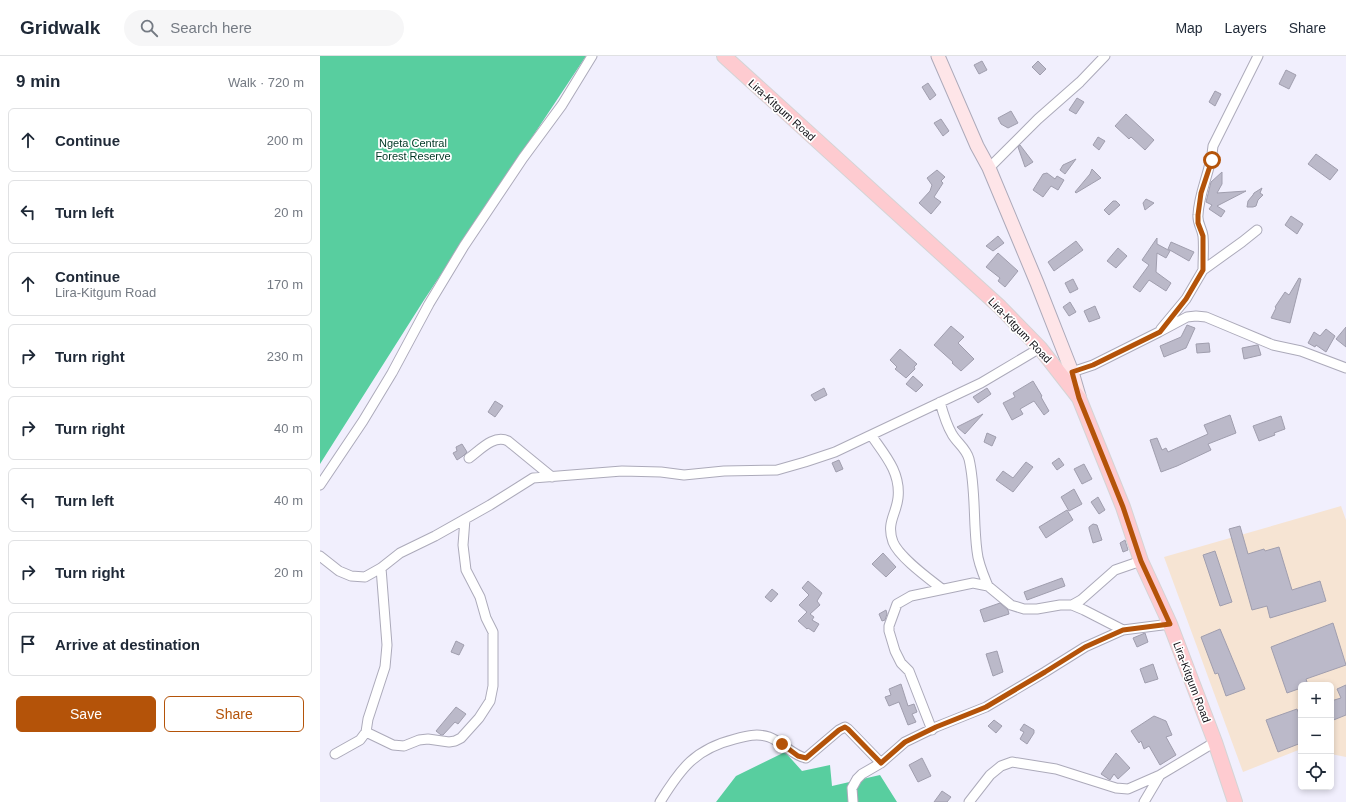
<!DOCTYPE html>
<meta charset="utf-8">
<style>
:root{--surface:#fff;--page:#f6f6f7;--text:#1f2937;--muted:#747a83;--line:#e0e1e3;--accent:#b45309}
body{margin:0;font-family:Arial,sans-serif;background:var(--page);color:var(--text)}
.controls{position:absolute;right:12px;bottom:12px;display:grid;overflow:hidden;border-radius:6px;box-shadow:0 2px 6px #0003}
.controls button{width:36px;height:36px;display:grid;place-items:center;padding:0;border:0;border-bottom:1px solid var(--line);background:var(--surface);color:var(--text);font:20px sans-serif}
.stop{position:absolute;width:12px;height:12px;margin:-9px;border:3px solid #b45309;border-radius:50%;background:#fff}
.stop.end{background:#b45309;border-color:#fff;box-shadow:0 1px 4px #0008}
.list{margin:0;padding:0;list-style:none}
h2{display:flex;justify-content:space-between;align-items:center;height:52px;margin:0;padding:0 16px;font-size:17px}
h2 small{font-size:13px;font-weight:400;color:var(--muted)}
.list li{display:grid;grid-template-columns:26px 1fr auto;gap:12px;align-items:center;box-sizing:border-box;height:64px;margin:0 8px 8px;padding:0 8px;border:1px solid var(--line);border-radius:6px}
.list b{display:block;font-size:15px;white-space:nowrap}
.list p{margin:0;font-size:13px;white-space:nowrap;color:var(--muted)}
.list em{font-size:13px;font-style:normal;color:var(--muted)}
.actions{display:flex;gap:8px;padding:12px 16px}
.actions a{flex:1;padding:9px 0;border:1px solid var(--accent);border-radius:6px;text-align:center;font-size:14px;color:var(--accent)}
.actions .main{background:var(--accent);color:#fff}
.icon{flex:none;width:22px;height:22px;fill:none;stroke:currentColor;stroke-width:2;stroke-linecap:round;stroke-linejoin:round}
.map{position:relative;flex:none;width:1026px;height:746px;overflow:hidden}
header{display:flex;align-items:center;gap:24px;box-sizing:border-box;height:56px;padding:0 20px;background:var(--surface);border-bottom:1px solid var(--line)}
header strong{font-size:19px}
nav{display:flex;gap:22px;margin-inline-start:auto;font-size:14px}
.search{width:280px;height:36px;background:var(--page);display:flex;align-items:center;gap:10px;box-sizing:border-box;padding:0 14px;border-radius:22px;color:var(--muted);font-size:15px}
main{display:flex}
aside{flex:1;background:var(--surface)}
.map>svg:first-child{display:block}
.commercial{fill:#f6e4d3}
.forest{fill:#58ce9f}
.building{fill:#bbb9c9;stroke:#a09eae}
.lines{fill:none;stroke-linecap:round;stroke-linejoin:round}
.street-casing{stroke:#acaaba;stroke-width:11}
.secondary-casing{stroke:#acaaba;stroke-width:15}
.primary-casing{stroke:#d4d4d5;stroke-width:16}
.street{stroke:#fff;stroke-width:9}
.secondary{stroke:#fee5e8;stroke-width:13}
.primary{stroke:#fecbd0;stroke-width:14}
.route{stroke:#b45309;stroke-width:5}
.labels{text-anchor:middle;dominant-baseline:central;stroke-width:3.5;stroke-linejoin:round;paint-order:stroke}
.street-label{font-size:11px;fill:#121117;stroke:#fff}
.park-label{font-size:11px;fill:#003624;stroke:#fff}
</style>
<header>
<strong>Gridwalk</strong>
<div class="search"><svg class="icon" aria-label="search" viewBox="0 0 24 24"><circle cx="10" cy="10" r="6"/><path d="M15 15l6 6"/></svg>Search here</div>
<nav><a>Map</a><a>Layers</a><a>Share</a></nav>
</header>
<main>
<aside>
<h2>9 min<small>Walk · 720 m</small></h2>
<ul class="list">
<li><svg class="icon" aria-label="ahead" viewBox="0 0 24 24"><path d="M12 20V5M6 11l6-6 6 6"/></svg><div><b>Continue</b></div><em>200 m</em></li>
<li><svg class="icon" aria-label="left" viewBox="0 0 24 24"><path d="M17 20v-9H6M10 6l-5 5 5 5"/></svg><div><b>Turn left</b></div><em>20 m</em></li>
<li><svg class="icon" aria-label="ahead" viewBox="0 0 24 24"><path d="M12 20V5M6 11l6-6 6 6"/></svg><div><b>Continue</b><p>Lira-Kitgum Road</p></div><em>170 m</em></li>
<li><svg class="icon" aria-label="right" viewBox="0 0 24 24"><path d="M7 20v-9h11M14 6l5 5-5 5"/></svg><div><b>Turn right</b></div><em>230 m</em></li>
<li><svg class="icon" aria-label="right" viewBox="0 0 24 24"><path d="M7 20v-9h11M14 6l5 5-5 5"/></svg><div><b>Turn right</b></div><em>40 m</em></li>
<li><svg class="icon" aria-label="left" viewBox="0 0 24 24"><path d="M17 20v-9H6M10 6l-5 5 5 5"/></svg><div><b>Turn left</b></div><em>40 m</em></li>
<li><svg class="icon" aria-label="right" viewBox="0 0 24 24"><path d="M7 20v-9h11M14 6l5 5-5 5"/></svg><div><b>Turn right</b></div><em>20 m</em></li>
<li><svg class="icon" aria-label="arrive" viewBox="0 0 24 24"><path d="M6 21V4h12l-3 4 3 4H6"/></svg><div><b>Arrive at destination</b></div></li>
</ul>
<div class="actions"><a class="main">Save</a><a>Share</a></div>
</aside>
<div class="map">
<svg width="1026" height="746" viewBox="0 0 1026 746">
<rect width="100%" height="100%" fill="#f1effd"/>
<path class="commercial" d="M1021,450L1026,464V701L1011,698V629H981V693L923,716L844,501Z"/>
<path class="forest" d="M0,0H266L104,244L0,408Z
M465,696L482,715L510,709L512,730L560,719L577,746H396L416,720Z"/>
<path class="building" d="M662,5L667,14L659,18L654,9Z
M718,5L726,13L720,19L712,11Z
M966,14L976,19L969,33L959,28Z
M608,27L616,39L610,44L602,31Z
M895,35L901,38L895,50L889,46Z
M757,42L764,46L756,58L749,54Z
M691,55L698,67L688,72L681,68L678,62Z
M806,58L834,84L825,94L811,81L809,83L795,70Z
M621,63L629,75L623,80L614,67Z
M778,81L785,85L779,94L773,89Z
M700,89L713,106L705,111L698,91Z
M996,98L1018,114L1010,124L988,108Z
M756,103L745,118L740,114L743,109Z
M772,113L781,122L756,137L755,136L770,118Z
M617,114L625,121L621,125L623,127L614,141L621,146L611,158L599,147L610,135L612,129L607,122Z
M902,116V128L897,137L926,135L897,150L905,155L901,161L889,153L892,149L886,146L891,126Z
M727,117L735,123L737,120L744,124L738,134L731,130L723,141L713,134L723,118Z
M942,132L940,137L943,139L938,144L936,150L933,151H927L928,145L933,139L934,137Z
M826,143L834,147L825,154L823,147Z
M793,145H796L800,149L789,159L784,154Z
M971,160L983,168L977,178L965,169Z
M678,180L684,187L673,195L666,190Z
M837,182V188L850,195L846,202L837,197L836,216L851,227L846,235L829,224L820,236L813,231L829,209L822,204Z
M756,185L763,194L734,215L728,206Z
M851,186L874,196L869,205L848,193Z
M798,192L807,200L796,212L787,205Z
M678,197L698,215L685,231L678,225L680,222L666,211Z
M979,222L981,223L970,267L951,262L956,252L955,251L965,236L969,239Z
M753,223L758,233L750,237L745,227Z
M750,246L756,256L749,260L743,251Z
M775,250L780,262L769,266L764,255Z
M867,269L875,272L866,292L844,301L840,290L861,281Z
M631,270L644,281L638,287L654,303L641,315L632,307L633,306L614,289Z
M1026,271V291L1016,283Z
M1006,273L1015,280L1006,296L996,289L995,291L988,287L994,276L1000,280Z
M889,287L890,296L877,297L876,288Z
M937,289H938L941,299L924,303L922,292Z
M580,293L597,308L594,311L595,313L586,322L575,313L577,311L570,304Z
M593,320L603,329L596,336L586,328Z
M713,325L722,340L721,341L729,355L724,359L714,345L700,353L703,358L692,364L683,347L695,341L693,337Z
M504,332L507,339L495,345L491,339Z
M667,332L671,338L658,347L653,341Z
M175,345L183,350L175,361L168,356Z
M663,358L645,378L637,371Z
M910,359L916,377L888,388L891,394L857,410L841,416L830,384L837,382L842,394L846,392L848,396L888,378L884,369Z
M961,360L965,373L954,377L955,379L939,385L933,370Z
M667,377L676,381L672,390L664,386Z
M142,388L147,396L143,400L137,404L133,397L137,395L136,391Z
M739,402L744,409L737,414L732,407Z
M519,404L523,413L516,416L512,407Z
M706,406L713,411L693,436L676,424L683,415L693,422Z
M764,408L772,423L762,428L754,413Z
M754,433L762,448L749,455L741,441Z
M778,441L785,454L779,458L771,446Z
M747,454L753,464L726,482L719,471Z
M773,468L777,469L782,484L773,487L769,473V471Z
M920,470L928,498L944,493L945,495L959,491L972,534L1000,525L1006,545L950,562L947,550L932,554L909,473Z
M805,484L808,494L803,496L800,487Z
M895,495L912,546L900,550L883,499Z
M563,497L576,511L566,521L552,508Z
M742,522L745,530L707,544L704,536Z
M488,525L502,537L497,545L500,549L490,558L494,561L492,564L499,568L494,576L488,572L487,573L478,565L487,556L479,549L489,539L482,532Z
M452,533L458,538L451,546L445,541Z
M680,547L688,554L689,558L664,566L660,554Z
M566,554L567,558L565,564L562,565L559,558Z
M1013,567L1026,609L986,623L988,629H981V632L967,637L951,591Z
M900,573L925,633L906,640L898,617L895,618L881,581Z
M825,577L828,586L817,591L813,582Z
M136,585L144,589L139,599L131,596Z
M677,595L683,616L673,620L666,598Z
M833,608L838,623L825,627L820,613Z
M581,628L588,650L594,648L597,656L592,658L596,666L588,669L579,646L569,650L565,641L571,639L569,633Z
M1026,629V659L1011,665V645L1021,642L1017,633Z
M136,651L146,658L138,668L135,666L123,679H121L116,675Z
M977,653L979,658L981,657V687L958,696L946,664Z
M834,660L846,665L852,679L846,681L856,699L840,709L829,690L824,693L821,685L819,687L811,675Z
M674,664L682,670L676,677L668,670Z
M704,668L714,674V677L707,688L700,683L704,676L700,674Z
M796,697L810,712L798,723L794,718L790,724L781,718Z
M602,702L611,720L598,726L589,709Z
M622,735L631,741L627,746H614Z"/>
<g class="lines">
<g class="street-casing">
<path id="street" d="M669,112L718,63L760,26L785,0
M883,214C883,203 884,190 883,180C882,172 877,167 878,159C879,135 891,115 893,90L938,0
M841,273L866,243L883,214L922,186L937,174
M752,316L773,309L839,276L867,261L876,260L886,261L953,289L981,295L1026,312
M620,346C623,357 626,368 632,378C637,387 646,392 649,403C656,433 653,465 657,495C658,507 663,518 668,530
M551,379C564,398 581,416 578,442C576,459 566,467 573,486C579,501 608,522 622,533
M149,402C160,394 174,378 188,385L232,421
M0,429L43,365L72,317L109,248L144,190L203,102L242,49L272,0
M0,500L19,515L31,520L45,521L61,512L80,497L115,480L170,449L213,422L302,415L341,416L364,419L404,415L457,414L485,406L515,396L661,327L720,292
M752,549L761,544L795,514L821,505
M612,674L589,615L581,607L575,595L569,575V570L577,548L591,540L653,527L668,530L691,549L704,553H717L740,549H752L764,554L803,574
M46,676L73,689L84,690L99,684L108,683L129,686L135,685L141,682L159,662L170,645L173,630V576L166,562L160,541L146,514L143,489L145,463
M15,698L40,684L46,676L48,663L65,611L67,589L61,512
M340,746C361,712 375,693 415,683C426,680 437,677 449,681C461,685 473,700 486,702L519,674L525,671L528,673L561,707
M533,746L532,732L537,723L542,718L561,707L585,686L616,671L666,651L725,616L765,591L803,574L850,568
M649,746L670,719L681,710L692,706L736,713L796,732L808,733L840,719L895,686
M824,746L840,719"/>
</g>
<g class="secondary-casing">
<path id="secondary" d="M618,0L657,90L669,112L717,227L752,316L759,340"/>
</g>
<g class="primary-casing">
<path id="primary" d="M404,0L680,251L720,292L759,342L803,451L821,505L850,568L895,686L915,746"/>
</g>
<use href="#street" class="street"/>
<use href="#secondary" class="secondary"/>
<use href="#primary" class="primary"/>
</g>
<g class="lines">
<path class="route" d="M462,688L478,700L486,702L519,674L525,671L528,673L561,707L585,686L616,671L666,651L725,616L765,591L803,574L850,568L821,505L803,451L759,342L752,316L773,309L840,276L866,243L883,214V180L878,167V159L881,137L892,104"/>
</g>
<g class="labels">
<g class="street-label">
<text transform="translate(462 54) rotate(42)">Lira-Kitgum Road</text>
<text transform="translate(700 274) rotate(46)">Lira-Kitgum Road</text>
<text transform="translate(872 626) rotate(69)">Lira-Kitgum Road</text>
</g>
<g class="park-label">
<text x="93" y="87">Ngeta Central<tspan x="93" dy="13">Forest Reserve</tspan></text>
</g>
</g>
</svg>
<div class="controls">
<button>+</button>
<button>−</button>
<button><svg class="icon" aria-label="locate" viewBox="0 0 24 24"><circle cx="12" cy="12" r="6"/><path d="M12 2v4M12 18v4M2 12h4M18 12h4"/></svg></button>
</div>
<div class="stop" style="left:892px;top:104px"></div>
<div class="stop end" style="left:462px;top:688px"></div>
</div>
</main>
